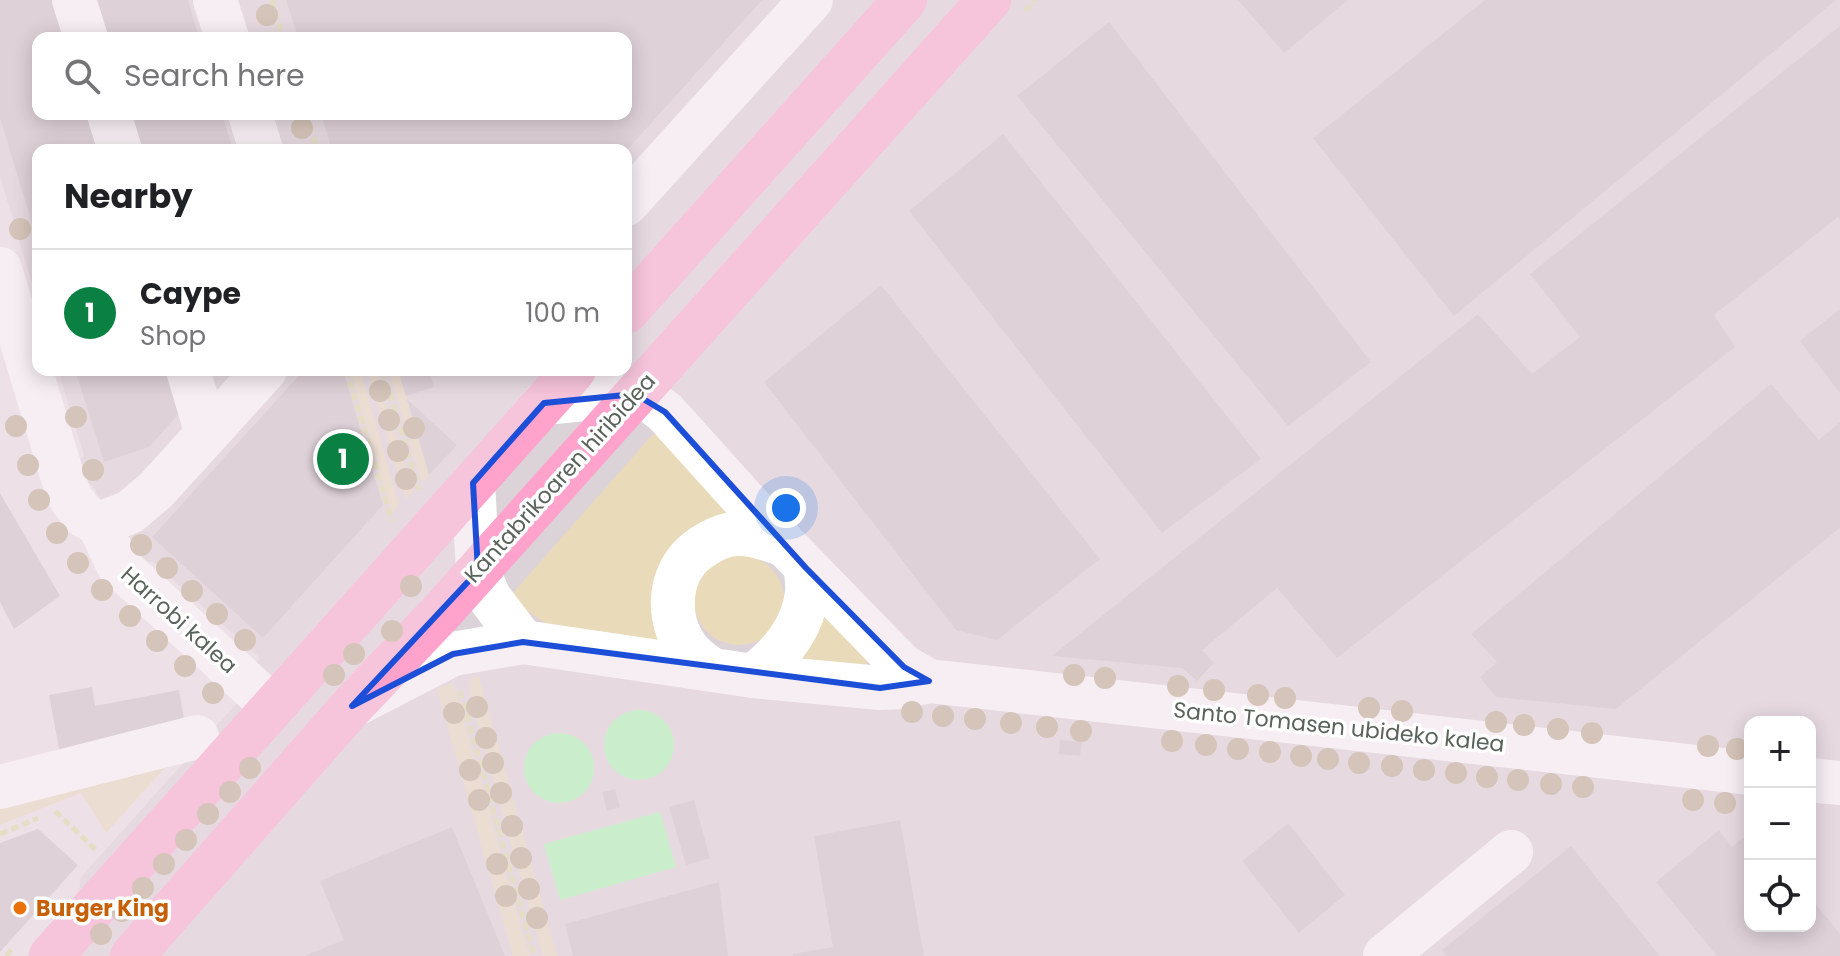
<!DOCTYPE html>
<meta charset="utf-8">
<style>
:root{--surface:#fff;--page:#f6f6f6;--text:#202124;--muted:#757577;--line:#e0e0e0;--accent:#0b8043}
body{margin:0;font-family:Poppins,sans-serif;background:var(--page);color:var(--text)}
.controls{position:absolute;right:24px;bottom:24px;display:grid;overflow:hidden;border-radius:16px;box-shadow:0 4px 20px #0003}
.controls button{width:72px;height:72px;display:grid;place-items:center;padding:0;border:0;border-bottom:2px solid var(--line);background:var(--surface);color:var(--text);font:40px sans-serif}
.you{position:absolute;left:786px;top:508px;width:28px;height:28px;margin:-20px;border:6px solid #fff;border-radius:50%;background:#1a73e8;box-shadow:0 0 0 12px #1a73e833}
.badge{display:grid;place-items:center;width:52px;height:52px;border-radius:50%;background:var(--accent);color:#fff;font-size:26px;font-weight:700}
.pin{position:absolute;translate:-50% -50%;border:4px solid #fff;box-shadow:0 2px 8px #0006}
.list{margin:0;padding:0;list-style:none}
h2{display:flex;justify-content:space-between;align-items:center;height:104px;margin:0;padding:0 32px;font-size:34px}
h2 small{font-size:26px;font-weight:400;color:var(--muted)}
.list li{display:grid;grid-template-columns:52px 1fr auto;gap:24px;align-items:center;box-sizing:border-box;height:128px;padding:0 32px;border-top:2px solid var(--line)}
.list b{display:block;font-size:30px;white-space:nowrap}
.list p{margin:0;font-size:26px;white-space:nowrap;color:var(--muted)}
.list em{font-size:26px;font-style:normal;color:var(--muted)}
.icon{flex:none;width:44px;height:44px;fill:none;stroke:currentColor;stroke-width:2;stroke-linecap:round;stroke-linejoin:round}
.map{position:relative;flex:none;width:1840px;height:956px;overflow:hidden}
.search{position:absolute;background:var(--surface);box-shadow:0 4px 20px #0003;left:32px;top:32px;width:600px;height:88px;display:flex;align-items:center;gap:20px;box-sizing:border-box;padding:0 28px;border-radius:16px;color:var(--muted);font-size:30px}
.panel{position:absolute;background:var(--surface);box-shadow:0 4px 20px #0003;left:32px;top:144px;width:600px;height:232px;border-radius:16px}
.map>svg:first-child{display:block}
.industrial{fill:#dcd3d8;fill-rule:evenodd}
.green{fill:#e9dab9}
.water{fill:#9effac}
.building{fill:#cbbfc6}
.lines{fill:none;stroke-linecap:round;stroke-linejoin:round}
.path{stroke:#dcd99b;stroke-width:5;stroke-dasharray:8 4;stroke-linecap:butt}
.minor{stroke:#fff;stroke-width:44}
.major{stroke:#ffa3cd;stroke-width:44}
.tree{fill:#b5a280}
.marked{fill:none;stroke:#1d4ed8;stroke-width:6;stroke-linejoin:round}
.food-dot{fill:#e8710a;stroke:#fff;stroke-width:3}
.labels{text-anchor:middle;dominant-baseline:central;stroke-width:7;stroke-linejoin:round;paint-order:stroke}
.street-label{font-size:22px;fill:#59635b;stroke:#fff}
.food-label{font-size:22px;font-weight:bold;fill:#c56008;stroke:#fff;text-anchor:start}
</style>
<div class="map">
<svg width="1840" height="956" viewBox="0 0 1840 956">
<rect width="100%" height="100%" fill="#eee0e7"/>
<path class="industrial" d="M0,0H1840V956H26L79,896L80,878L262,675L253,667L260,658L152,561L140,565L92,485L85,481L76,465L84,455L58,370H626V150H38V303L0,177ZM38,38H626V114H38ZM1750,722H1810V926H1750Z"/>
<path class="green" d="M350,370H360L399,505L392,513Z
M367,370H376L413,492L406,499Z
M389,370H398L429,475L422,483Z
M653,434L665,439L731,508L666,641L557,631L523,608L512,594Z
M694 600a45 45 0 1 1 90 0a45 45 0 1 1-90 0Z
M821,610L867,661L866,666L796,664Z
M473,677H479L557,956H543L476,718L469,683Z
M453,683L529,956H513L437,689Z
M181,750L106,833L81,793L0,825V796Z"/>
<path class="water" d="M604 745a35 35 0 1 1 70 0a35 35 0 1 1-70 0Z
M524 768a35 35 0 1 1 70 0a35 35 0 1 1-70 0Z
M660,812L676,867L560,900L544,844Z"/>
<path class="building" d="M0,0H62L74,38H38V114H97L107,150H38V243L0,118Z
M91,0H188L199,38H102Z
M286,0H762L627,150H332L321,114H626V38H298Z
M1238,0H1348L1284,53Z
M1485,0H1836L1454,316L1313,138Z
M1109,22L1371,362L1288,426L1017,96Z
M1840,26V220L1838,217L1714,315L1735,347L1337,658L1277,588L1202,650L1214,663L1197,681L1182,668L1052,656L1478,314L1532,374L1580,337L1530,274Z
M125,114H222L233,150H136Z
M1003,134L1261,459L1162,533L909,211Z
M881,285L1100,559L997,640L956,630L764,382Z
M1840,309V393L1800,341Z
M75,370H174L185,407L149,447L104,462Z
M304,370H343L383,505L263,638L152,537Z
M398,370H429L434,387L406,396Z
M1771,384L1819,440L1840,422V528L1616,709L1496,697L1480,677L1497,662L1471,634Z
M407,399L457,445L429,475Z
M0,493L60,596L14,629L0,602Z
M92,687L95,706L179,690L186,730L60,754L49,695Z
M1060,740L1082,742L1080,756L1059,754Z
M615,789L620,807L607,811L602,792Z
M694,800L710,858L686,865L669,807Z
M900,820L924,956H793V954L833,947L814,836Z
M1288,823L1345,895L1299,933L1242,861Z
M452,827L505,956H304L344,940L320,881Z
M38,829L78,865L0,952V843Z
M1719,830L1732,847L1750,832V926H1810V897L1840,934V956H1717L1656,882Z
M1571,846L1660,956H1447L1442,950Z
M719,882L728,956H573L565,924Z"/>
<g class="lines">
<path class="path" d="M272,0L283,38
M1025,11L1035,0
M306,114L317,150
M346,370L392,521
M383,370L419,490
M460,691L534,956
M55,811L97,851
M0,834L38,818
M6,956L14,947"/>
<path class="minor" d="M74,0L86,38
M215,0L227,38
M109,114L120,150
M250,114L261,150
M626,204L811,0
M0,269L62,475L71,499L83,515L99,524L118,565L273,707
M188,370L207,434
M544,403L635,394L649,400L665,412L785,545L888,651L904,667L929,681
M473,483L478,571L489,597L523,642
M99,524L130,512L156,490L265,370
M711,669C704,664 697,659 692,654C665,624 666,574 698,550C709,542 724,534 737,534C754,533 770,540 785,545
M753,676C780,655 803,629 807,593C808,585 806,576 806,568
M358,703L453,654L523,642L753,676L880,688L903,687L929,681L1750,773
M1810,780L1840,783
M0,787L197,737
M1385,956L1511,852"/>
<path class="major" d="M626,312L905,0
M51,956L574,370
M132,956L352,706L445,608L989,0"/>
</g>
<g class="tree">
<circle cx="267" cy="15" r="11"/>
<circle cx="302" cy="128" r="11"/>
<circle cx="20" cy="229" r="11"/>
<circle cx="380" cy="391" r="11"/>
<circle cx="76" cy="417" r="11"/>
<circle cx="389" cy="420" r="11"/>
<circle cx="16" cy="426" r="11"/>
<circle cx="414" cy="428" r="11"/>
<circle cx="398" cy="451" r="11"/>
<circle cx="28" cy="465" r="11"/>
<circle cx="93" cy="470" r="11"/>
<circle cx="406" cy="479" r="11"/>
<circle cx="39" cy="500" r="11"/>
<circle cx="57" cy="533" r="11"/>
<circle cx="141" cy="545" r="11"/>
<circle cx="78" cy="563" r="11"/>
<circle cx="167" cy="568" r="11"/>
<circle cx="411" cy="586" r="11"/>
<circle cx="102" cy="590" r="11"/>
<circle cx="192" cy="591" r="11"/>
<circle cx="217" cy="614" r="11"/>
<circle cx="130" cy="616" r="11"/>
<circle cx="392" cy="631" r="11"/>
<circle cx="245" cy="640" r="11"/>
<circle cx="157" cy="641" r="11"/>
<circle cx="354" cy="654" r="11"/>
<circle cx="185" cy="666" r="11"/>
<circle cx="334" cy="675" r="11"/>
<circle cx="1074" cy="675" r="11"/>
<circle cx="1105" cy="678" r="11"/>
<circle cx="1178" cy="686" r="11"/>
<circle cx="1214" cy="690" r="11"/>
<circle cx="213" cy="693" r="11"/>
<circle cx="1258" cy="695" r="11"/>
<circle cx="1285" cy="698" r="11"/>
<circle cx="477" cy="707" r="11"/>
<circle cx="1369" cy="708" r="11"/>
<circle cx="1402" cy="711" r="11"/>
<circle cx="912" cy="712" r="11"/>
<circle cx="454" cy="713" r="11"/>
<circle cx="943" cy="716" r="11"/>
<circle cx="975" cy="719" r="11"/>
<circle cx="1496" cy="722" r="11"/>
<circle cx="1011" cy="723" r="11"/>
<circle cx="1524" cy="725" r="11"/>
<circle cx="1047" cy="727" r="11"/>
<circle cx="1558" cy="729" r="11"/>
<circle cx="1081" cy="731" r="11"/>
<circle cx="1592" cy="733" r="11"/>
<circle cx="486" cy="738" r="11"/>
<circle cx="1172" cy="741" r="11"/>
<circle cx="1206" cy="745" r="11"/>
<circle cx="1708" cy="746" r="11"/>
<circle cx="1238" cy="749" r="11"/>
<circle cx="1737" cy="749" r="11"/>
<circle cx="1270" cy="752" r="11"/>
<circle cx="1301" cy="756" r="11"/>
<circle cx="1328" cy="759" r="11"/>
<circle cx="493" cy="763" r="11"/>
<circle cx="1359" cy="763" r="11"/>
<circle cx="1392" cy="766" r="11"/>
<circle cx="250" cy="768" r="11"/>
<circle cx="470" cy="770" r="11"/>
<circle cx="1424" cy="770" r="11"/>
<circle cx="1456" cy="773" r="11"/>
<circle cx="1487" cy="777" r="11"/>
<circle cx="1518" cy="780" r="11"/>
<circle cx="1551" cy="784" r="11"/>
<circle cx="1583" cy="787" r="11"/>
<circle cx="230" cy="792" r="11"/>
<circle cx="501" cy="793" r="11"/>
<circle cx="479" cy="800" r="11"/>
<circle cx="1693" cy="800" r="11"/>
<circle cx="1725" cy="803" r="11"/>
<circle cx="208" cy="814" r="11"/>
<circle cx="512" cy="826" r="11"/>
<circle cx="186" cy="840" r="11"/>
<circle cx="521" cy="858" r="11"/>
<circle cx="164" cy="864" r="11"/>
<circle cx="497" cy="864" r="11"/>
<circle cx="143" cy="888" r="11"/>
<circle cx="529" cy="889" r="11"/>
<circle cx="506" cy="896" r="11"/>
<circle cx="122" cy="911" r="11"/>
<circle cx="537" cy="918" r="11"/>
<circle cx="101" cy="934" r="11"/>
</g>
<path d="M0 0H1840V956H0ZM635,394L665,412L806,568L904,667L929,681L880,688L523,642L453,654L352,706L478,571L473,483L544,403Z" fill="#eee0e7" fill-opacity=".55" fill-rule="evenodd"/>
<path class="marked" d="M635,394L665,412L806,568L904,667L929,681L880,688L523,642L453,654L352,706L478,571L473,483L544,403Z"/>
<circle class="food-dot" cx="20" cy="908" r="8"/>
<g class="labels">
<g class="street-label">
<text transform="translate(560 478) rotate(-48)">Kantabrikoaren hiribidea</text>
<text transform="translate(179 620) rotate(42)">Harrobi kalea</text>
<text transform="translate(1339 727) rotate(6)">Santo Tomasen ubideko kalea</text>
</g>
<g class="food-label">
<text x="36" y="908">Burger King</text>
</g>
</g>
</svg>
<div class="controls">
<button>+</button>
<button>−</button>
<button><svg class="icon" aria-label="locate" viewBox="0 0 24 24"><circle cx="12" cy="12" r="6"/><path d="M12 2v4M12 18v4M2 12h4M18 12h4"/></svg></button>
</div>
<div class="you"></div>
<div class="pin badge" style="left:343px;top:459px">1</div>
<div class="search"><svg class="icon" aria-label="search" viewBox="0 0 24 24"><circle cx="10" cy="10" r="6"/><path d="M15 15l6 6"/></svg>Search here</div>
<section class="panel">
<h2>Nearby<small></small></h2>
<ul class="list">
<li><span class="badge">1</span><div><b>Caype</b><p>Shop</p></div><em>100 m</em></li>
</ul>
</section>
</div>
